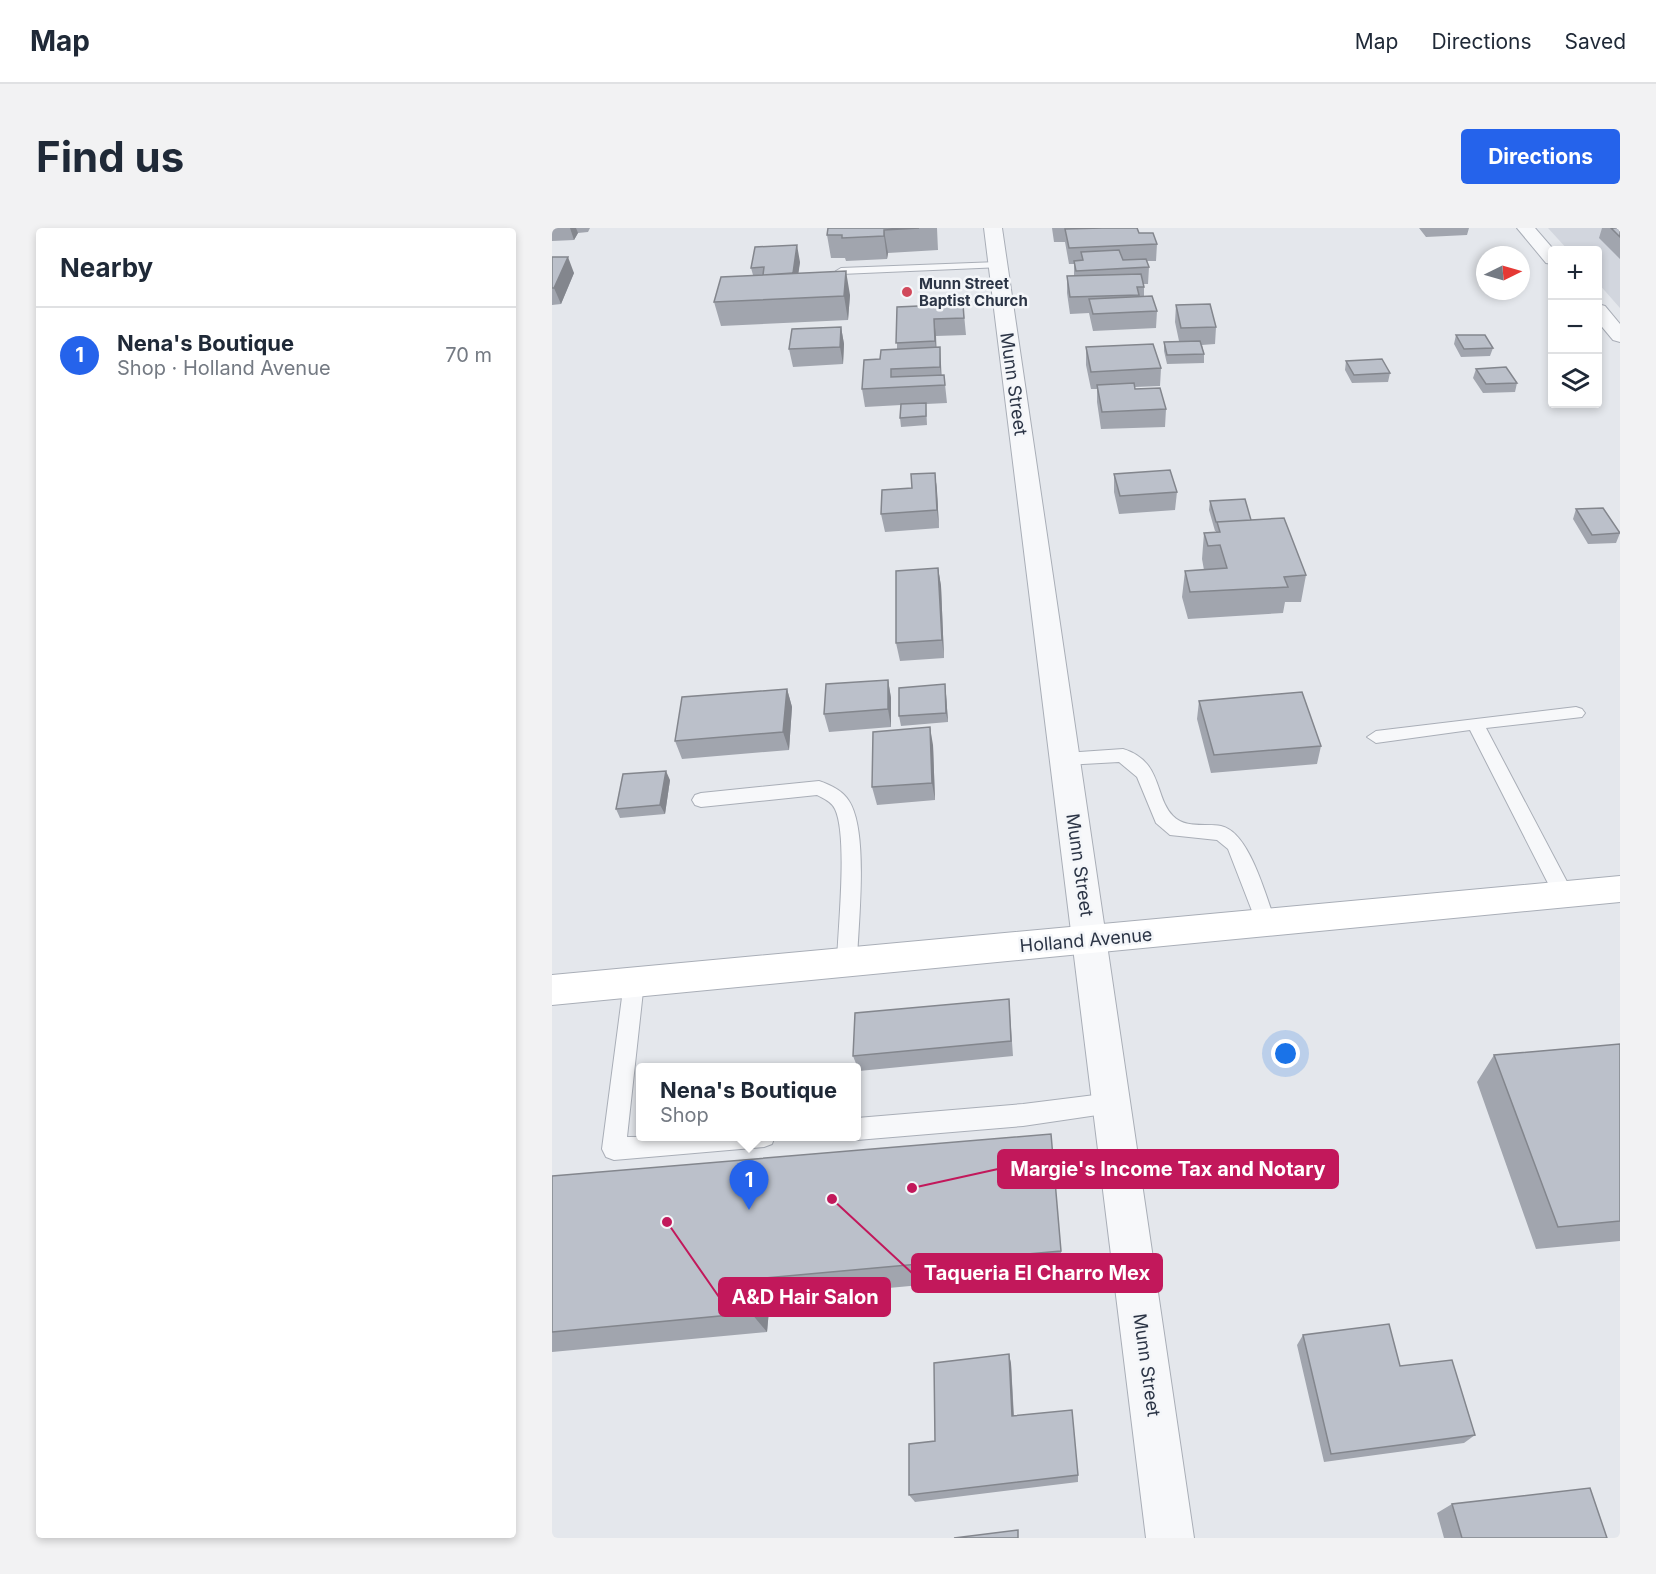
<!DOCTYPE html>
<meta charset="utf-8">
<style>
:root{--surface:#fff;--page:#f2f2f3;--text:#1f2937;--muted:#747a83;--line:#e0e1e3;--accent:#2563eb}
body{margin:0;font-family:Inter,sans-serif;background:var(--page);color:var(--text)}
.controls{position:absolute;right:18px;top:18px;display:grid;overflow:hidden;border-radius:6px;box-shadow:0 3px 9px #0003}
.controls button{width:54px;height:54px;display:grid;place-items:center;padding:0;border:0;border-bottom:2px solid var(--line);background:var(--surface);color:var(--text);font:30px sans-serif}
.compass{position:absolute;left:924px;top:18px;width:54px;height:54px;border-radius:50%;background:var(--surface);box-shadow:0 3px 9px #0003;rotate:85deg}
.you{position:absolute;left:734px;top:826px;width:21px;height:21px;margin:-15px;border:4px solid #fff;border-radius:50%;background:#1a73e8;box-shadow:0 0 0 9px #1a73e833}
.badge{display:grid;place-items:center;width:39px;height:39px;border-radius:50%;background:var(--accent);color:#fff;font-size:20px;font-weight:700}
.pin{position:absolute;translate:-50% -50px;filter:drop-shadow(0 2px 3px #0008)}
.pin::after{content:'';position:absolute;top:32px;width:21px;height:18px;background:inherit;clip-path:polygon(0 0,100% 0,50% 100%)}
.popup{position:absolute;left:84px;top:835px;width:225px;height:78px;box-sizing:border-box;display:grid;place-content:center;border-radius:6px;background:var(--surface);filter:drop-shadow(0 2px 4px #0005);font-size:20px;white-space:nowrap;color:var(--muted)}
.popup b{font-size:22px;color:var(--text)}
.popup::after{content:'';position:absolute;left:50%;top:100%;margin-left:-12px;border:12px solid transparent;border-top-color:var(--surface)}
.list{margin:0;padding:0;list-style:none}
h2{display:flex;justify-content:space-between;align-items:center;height:78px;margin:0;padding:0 24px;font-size:26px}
h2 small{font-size:20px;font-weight:400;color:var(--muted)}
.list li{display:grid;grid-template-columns:39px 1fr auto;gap:18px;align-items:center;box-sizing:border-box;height:96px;padding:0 24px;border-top:2px solid var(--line)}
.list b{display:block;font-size:22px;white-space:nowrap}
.list p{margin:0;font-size:20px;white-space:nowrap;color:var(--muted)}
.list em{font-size:20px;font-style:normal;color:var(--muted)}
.icon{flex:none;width:33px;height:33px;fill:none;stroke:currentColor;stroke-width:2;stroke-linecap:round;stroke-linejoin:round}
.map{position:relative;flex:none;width:1068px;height:1310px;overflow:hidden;border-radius:6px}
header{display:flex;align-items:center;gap:36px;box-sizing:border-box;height:84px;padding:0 30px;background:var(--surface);border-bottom:2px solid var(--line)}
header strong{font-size:28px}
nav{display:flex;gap:33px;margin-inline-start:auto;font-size:21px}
.intro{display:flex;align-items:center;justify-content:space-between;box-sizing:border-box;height:144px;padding:0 36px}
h1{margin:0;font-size:42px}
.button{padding:15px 27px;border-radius:6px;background:var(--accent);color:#fff;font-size:21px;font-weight:700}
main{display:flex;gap:36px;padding:0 36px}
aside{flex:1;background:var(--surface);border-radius:6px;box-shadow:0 3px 9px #0003}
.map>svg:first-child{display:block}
.built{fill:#d2d6de}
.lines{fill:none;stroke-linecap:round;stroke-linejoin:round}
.service-casing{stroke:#a9aeb7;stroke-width:2}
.minor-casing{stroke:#a9aeb7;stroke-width:2}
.secondary-casing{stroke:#a9aeb7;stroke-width:2}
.service{fill:#f7f8fa;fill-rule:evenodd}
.minor{fill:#f7f8fa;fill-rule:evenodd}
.secondary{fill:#fff;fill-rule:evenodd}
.wall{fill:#a1a5ae}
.shaded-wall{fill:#83868d}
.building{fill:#bbc0ca;stroke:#83868d;stroke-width:1.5}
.poi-dot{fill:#d1495b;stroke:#f4f6f9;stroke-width:2}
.labels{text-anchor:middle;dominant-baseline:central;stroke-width:5;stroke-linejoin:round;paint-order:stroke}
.far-poi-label{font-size:15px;font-weight:bold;fill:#2b3445;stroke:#f4f6f9;text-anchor:start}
.street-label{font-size:18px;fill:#2b3445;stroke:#f4f6f9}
.leader{fill:none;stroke:#c2185b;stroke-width:2}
.callout-dot{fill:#c2185b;stroke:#f4f6f9;stroke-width:2}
.callout{fill:#c2185b;stroke:#c2185b;stroke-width:2}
.callout-label{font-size:20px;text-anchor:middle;font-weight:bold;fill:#fff}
</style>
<header>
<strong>Map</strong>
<nav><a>Map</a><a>Directions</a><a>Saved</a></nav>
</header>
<div class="intro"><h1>Find us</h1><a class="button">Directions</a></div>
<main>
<aside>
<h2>Nearby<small></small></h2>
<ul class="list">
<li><span class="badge">1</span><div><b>Nena's Boutique</b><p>Shop · Holland Avenue</p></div><em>70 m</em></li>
</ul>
</aside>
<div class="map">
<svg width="1068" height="1310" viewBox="0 0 1068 1310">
<rect width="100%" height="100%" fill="#e4e7ec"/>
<path class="built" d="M996,0H1068V80L1046,55V22H1016Z"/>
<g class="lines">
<g class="service-casing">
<path id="service" d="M446,34L450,35V39L289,46L284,43L289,40Z
M1024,479L1030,481L1033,485L1030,489L934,500L1022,667L1019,673L1012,675L1005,673L918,502L824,515L815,509L824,503Z
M571,521C611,533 602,569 621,588C634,601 653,595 669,598C698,604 714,670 724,695L721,701L714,703L707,701L676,621L665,612L618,607L604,595L585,549L567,534L513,537L507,535L504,531L507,527L513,525Z
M267,553C279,557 291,563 297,573C317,604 306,696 305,734L302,740L295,743L288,740L285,734C286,701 296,608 283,581C280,574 271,570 265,567L149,579L143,577L140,572L143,567L149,565Z
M82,745L89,748L92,754L75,909L223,908L220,916L212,919L62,932L54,929L50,921L72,754L75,748Z
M559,865L567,868L570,875L567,882L559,885L471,898L305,912L297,908H305V890L471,876Z"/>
</g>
<g class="minor-casing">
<path id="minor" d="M432,0H450L642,1310H594Z
M965,0H983L1002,22L1000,36L994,35Z
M1046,76L1053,78L1068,96V114L1061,112L1046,94Z"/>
</g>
<g class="secondary-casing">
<path id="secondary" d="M1068,648V674L0,777V747Z"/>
</g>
<use href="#service" class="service"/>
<use href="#minor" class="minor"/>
<use href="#secondary" class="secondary"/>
</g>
<path class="wall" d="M0,0H38L36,4L26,5L22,12L0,13Z
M276,0H385L386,22L336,25L335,31L294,33L293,30H279L275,7Z
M500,0H585L587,5L605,16L604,33H595L597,39L596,56H592V68L605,83L604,100L541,103L537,85L518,86L515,65V48H522V36H517L513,14H502Z
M867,0H917L915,7L874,9Z
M1050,0H1068V31L1047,10Z
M0,29L22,45L9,76L0,77Z
M248,34L246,45L298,67L296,92L169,98L162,74L201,47L199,40Z
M411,76L414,107L384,108V119L389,136V147H392L395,175L374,176L375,197L349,199L348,190L349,177L313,179L310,161L328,131L345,121V79Z
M624,77L664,99L663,116L650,117L652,126V135L615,136L612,123V114L627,113L623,94Z
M289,99L292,116L291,136L241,139L237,121Z
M904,107L941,120L938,128L909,129L902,116Z
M534,119L609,140L608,158L583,159V161L614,181L613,199L549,201L545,174V161H539L534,137Z
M794,133L838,145L836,154L800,155L793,142Z
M924,141L965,155L963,164L931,165L921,150Z
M383,245L385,263L387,300L333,304L329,286L360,260Z
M562,246L625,264L623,282L567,286L562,264Z
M658,273L699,292L754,347L749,374H733L731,385L636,391L630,369L633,343L652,342L650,331L652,305L664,304V303H663L657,282Z
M1024,281L1068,305L1064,315L1036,316L1021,291Z
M386,340L389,358L392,430L348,433L344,415Z
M336,452L339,470V499L277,504L272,486Z
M235,461L240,479L237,522L130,531L123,513Z
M394,466L396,494L349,498L347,488Z
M647,473L769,518L765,536L659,545L645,491Z
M381,517L383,572L325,577L320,559Z
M118,552L113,586L68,590L64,581Z
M457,771L461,828L307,843L301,828Z
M1068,816V1013L984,1021L925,854L942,827Z
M0,948L509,1023L510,1044L218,1071L215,1104L0,1124Z
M751,1107L848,1138L923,1207L912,1215L772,1234L745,1117Z
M457,1126L459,1136L462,1188L526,1247V1254L363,1274L357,1267L383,1213Z
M900,1276L1055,1310H892L885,1285Z"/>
<path class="shaded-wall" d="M18,0H24L26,5L22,12Z
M332,2L336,25L335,31L332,8Z
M245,17L248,34L244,63L241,46Z
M16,29L22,45L9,76L2,60Z
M294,43L298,67L296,92L292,68Z
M382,91L384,108L385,130L383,113Z
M289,99L292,116L291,136L288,119Z
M388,119L389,136L390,156L388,139Z
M383,245L385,263L387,300L385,282Z
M386,340L389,358L392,430L390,412Z
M336,452L339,470V499L336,481Z
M393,456L394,466L396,494L394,485Z
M235,461L240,479L237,522L231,504Z
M378,499L381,517L383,572L380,555Z
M114,543L118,552L113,586L108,577Z
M202,1051L218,1071L215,1104L199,1085Z
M457,1126L459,1136L462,1197L460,1188Z"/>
<path class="building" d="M276,0H367L332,2V8L290,10V7H275Z
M550,0H585L587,5H601L605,16L517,20L513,1Z
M1059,0H1068V9Z
M245,17L241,45L211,47L212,39L199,40L203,19Z
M567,22L571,32L594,31L597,39L524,43L522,33L531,32L529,24Z
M0,29H16L2,60H0Z
M294,43L292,68L162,74L169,49Z
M589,46L592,59H585L587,67L518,69L515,48Z
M600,68L605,83L541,86L537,71Z
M411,76L412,90L382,91L383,113L344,115L345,79Z
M658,76L664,99L629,100L624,77Z
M289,99L288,119L237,121L240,101Z
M904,107H933L941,120L912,121Z
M648,113L652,126L615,127L612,114Z
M601,116L609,140L539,144L534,119Z
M388,119V139L339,141V149L392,147L393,157L310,161L312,132L328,131L329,122Z
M830,131L838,145L802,147L794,133Z
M954,139L965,155L934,156L924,141Z
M582,155L583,161L608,160L614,181L550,184L545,157Z
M374,175V188L348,190L349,176Z
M618,242L625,264L568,268L562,246Z
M383,245L385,282L329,286L330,262L360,260L359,246Z
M693,271L699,292L664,294L658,273Z
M1051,280L1068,305L1040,307L1024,281Z
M732,290L754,347L732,349L736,359L638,364L633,343L675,340L668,317L656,318L652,305L668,304L665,294Z
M386,340L390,412L344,415V343Z
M336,452V481L272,486L274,456Z
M393,456L394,485L347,488V460Z
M235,461L231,504L123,513L130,469Z
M750,464L769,518L662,527L647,473Z
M378,499L380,555L320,559L321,504Z
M114,543L108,577L64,581L71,546Z
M457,771L459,813L301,828L303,785Z
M1068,816V993L1006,999L942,827Z
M499,906L509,1023L202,1051L199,1085L0,1104V948Z
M837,1096L848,1138L900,1132L923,1207L779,1226L751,1107Z
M457,1126L460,1188L520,1182L526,1247L357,1267V1216L383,1213L382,1135Z
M1038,1260L1055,1310H910L900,1276Z
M466,1302V1310H402Z"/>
<circle class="poi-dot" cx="355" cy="64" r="6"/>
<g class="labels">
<g class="far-poi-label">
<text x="367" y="55">Munn Street<tspan x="367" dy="17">Baptist Church</tspan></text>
</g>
<g class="street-label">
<text transform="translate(462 156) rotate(82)">Munn Street</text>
<text transform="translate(528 637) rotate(82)">Munn Street</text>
<text transform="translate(534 712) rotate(-5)">Holland Avenue</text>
<text transform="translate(595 1137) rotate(82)">Munn Street</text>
</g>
</g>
<path class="leader" d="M360 960L446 941M280 971L360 1045M115 994L167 1069"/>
<g class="callout-dot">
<circle cx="360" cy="960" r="6"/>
<circle cx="280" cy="971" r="6"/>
<circle cx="115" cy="994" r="6"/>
</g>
<g class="callout">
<rect x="446" y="922" width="340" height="38" rx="6"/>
<rect x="360" y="1026" width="250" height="38" rx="6"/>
<rect x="167" y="1050" width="171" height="38" rx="6"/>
</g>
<g class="callout-label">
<text x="616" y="948">Margie's Income Tax and Notary</text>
<text x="485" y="1052">Taqueria El Charro Mex</text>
<text x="253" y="1076">A&amp;D Hair Salon</text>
</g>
</svg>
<div class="controls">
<button>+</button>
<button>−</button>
<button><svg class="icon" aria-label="layers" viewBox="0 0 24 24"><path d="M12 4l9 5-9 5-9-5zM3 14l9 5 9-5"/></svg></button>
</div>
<svg class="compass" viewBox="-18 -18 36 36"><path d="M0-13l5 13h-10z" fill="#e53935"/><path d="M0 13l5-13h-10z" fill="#747a83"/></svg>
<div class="you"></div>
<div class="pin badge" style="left:197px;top:982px">1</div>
<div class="popup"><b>Nena's Boutique</b>Shop</div>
</div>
</main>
